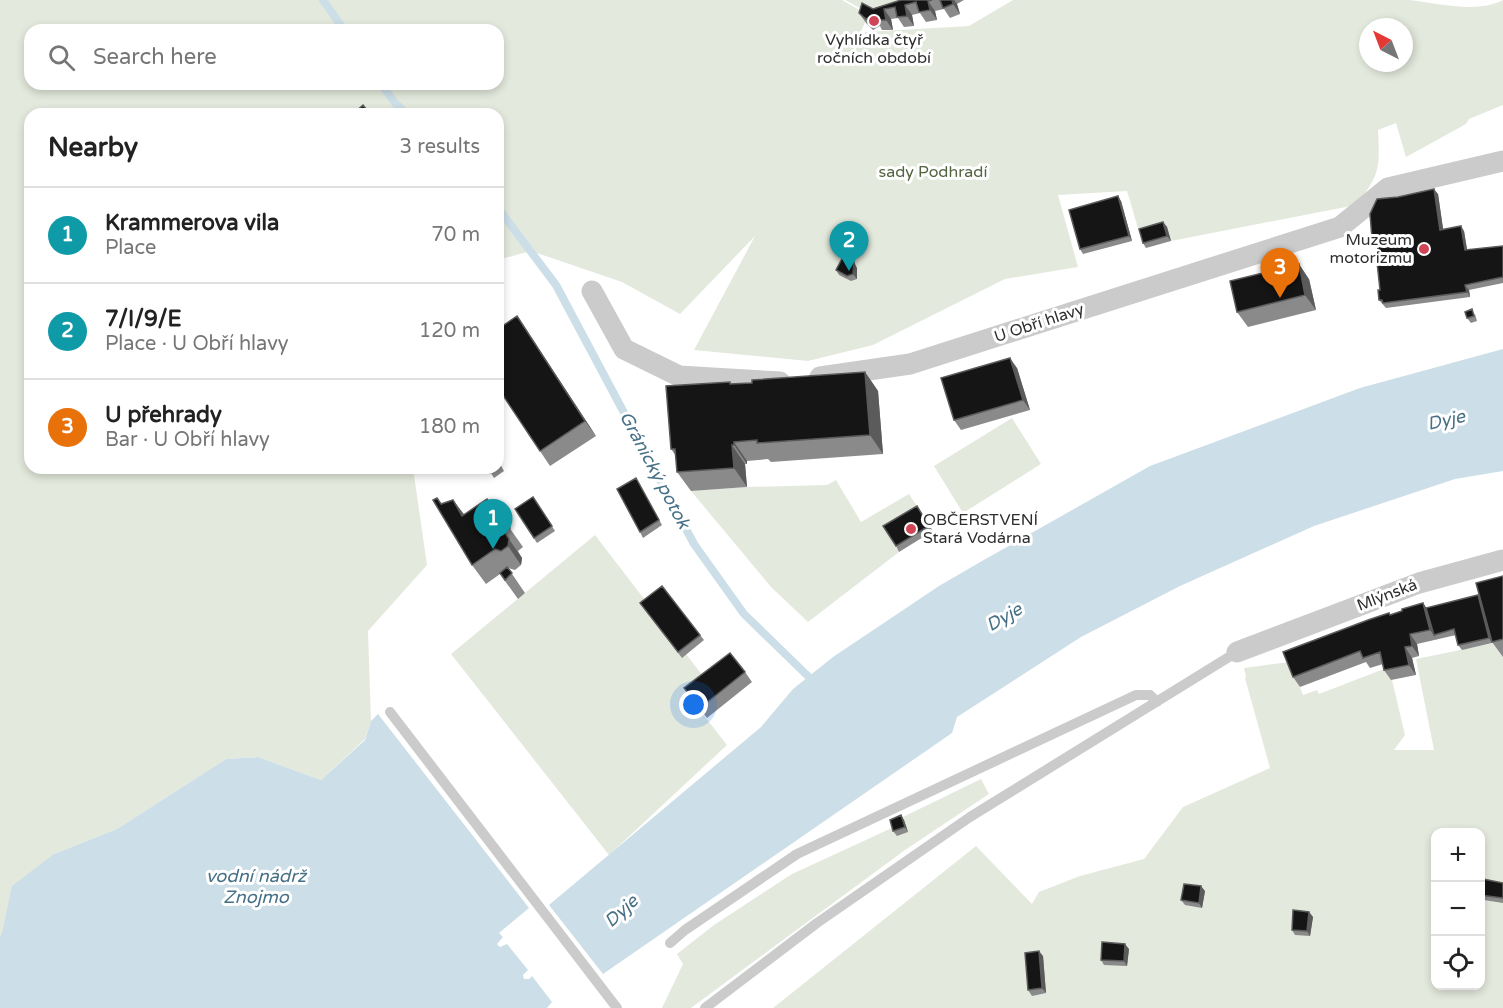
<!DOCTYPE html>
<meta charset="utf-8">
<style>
:root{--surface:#fff;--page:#f2f2f2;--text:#222;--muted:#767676;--line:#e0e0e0;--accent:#1a73e8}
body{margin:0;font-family:"Varela Round",sans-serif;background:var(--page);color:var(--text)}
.controls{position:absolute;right:18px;bottom:18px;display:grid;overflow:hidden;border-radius:12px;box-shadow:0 3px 9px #0003}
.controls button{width:54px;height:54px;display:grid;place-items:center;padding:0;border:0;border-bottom:2px solid var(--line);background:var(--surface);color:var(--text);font:30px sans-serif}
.compass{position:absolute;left:1359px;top:18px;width:54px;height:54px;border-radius:50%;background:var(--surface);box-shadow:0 3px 9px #0003;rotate:318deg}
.you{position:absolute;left:694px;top:705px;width:21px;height:21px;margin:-15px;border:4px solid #fff;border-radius:50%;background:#1a73e8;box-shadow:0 0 0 9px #1a73e833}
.badge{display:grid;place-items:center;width:39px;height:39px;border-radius:50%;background:var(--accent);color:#fff;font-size:20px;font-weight:700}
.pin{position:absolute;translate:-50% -50px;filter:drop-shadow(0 2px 3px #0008)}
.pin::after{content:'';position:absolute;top:32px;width:21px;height:18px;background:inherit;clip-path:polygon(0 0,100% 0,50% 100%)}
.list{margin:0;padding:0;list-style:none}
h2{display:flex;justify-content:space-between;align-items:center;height:78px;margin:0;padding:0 24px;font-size:26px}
h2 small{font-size:20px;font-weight:400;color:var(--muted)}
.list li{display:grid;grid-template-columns:39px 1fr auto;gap:18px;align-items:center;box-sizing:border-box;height:96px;padding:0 24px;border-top:2px solid var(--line)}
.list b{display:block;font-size:22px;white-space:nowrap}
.list p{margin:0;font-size:20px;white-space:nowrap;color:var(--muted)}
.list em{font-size:20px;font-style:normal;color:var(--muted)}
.icon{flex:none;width:33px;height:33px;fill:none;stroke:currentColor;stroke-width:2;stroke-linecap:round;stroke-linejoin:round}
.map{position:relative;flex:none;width:1503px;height:1008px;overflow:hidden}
.search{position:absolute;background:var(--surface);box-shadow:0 3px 9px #0003;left:24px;top:24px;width:480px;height:66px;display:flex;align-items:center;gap:15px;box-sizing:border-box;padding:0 21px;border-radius:18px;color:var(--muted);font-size:22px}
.panel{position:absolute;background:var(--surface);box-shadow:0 3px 9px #0003;left:24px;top:108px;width:480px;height:366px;border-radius:18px}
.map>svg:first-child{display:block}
.green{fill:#e4e9dd;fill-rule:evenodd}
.water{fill:#ccdee7}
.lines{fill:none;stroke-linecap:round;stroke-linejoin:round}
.stream{stroke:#ccdee7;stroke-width:8}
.service{stroke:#cbcbcb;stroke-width:10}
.minor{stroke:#cbcbcb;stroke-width:21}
.wall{fill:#8a8a8a}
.shaded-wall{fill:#5b5b5b}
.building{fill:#151515;stroke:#5b5b5b;stroke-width:1.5}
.poi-dot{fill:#cf4557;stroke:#fff;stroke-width:2}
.labels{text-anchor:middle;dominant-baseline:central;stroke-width:6;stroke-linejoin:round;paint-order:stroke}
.poi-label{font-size:16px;fill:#2e2e2e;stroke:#fff}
.park-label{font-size:16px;fill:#536441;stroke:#fff}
.street-label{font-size:16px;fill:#2e2e2e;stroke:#fff}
.water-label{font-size:18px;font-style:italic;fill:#467086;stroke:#fff}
</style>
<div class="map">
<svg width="1503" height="1008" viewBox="0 0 1503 1008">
<rect width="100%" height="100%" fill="#fff"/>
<path class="green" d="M0,0H842L868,15L847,65L865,32L969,26L1013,0H1409C1438,3 1476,14 1503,0V105L1469,119L1466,124L1406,157L1396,123L1378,130C1380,168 1380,175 1356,205L1171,241L1167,227L1140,235L1127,191L1058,195L1078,267L1005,279L873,345L808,361L694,350L755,236L680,314L622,282L531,251L501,259L498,258V114H30V468H413L427,565L368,631L371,721L365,739L321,780L258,757L226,759L117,829L54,854L0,936ZM1368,27H1404V63H1368ZM30,30H498V84H30Z
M845,0H939L880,19Z
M1012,418L1041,464L963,513L934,466Z
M836,480L861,522L909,494L920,511L887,531L899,552L808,622L771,587L691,491L747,487L827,485Z
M595,535L648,604L644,609L682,657L686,654L709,684L691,699L727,745L609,855L451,654Z
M1499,642L1503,656V1008H773L976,846L1032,904L1039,892L1080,876L1144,859L1183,807L1270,768L1245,678L1246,677L1244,668L1290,662L1303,695L1317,690L1319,694L1389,667L1405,735L1394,750H1434L1416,659ZM1436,832H1480V986H1436Z
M981,779L989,794L905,850L691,1008H662L683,964L677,954L714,925L792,874L894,827L908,832L903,817Z"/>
<path class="water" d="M1503,349V471L1455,479L1314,526L1180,586L1081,637L957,717L952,733L603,974L549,905L761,727L793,689L833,657L939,586L982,561L1150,466L1360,388Z
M378,714L529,908L499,933L503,937L497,944L500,947L507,944L528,970L523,975L524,979H529L532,976L552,1002L547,1008H0V936L2,933L12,886L54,854L117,829L226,759L258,757L321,780L365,740L371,721Z"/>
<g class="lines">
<path class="stream" d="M323,0L344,30
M381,84L395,103L407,114
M498,208L556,285L694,544L744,614L814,682"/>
<path class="service" d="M390,712L617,1008
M670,943L685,930L797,854L1136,695H1150L1157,702
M705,1008L817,923L970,817L1237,652"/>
<path class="minor" d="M592,291L624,349L679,376L780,382
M820,377L910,364L1340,227L1388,188L1503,161
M1237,652L1419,583L1503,560"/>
</g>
<path class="wall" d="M901,0H964L957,4L960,14L950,18L944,9L935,11L937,20L926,22L920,13L912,15L914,26L904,27L898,18L891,19L893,30H882L880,26L873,30L866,23L859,13Z
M1438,194L1443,229L1464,231L1467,250L1503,246V283L1469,290L1470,297L1386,308L1379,300L1380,290L1379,261L1377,243L1376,244L1372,238Z
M1121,201L1132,241L1083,254L1080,249Z
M1163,222L1167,227L1171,241L1146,248L1143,243Z
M857,268V279L851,281L839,275L836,270Z
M1309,279L1316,310L1248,327L1237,312Z
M1475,314L1477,321L1471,323L1467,318Z
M527,331L596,436L550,466L540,451Z
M1017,368L1030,410L961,430L954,420Z
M865,372L878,391L883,454L771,462L768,459L747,461V464H745L747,487L691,491L677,472L676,456L671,449L730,382L731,384L752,383Z
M498,460L504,471L494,478L488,468H498Z
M639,483L662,525L643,538L640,532Z
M533,497L555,531L537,543L515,509Z
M437,498L441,504L453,500L464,514L494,506L523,547L518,551L522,558L521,565L515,570L508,568L525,593L518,599L500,574L486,584L472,565Z
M920,511L933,531L899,552L896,546Z
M1503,576V657L1492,642L1491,638L1492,643L1462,650L1458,645L1456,635L1417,644L1419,656L1412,658L1416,675L1391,680L1384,670L1383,664L1370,668L1366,662L1300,687L1293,677L1390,615L1423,603L1426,608L1478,595L1481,599Z
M662,586L704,640L682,658L640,603Z
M745,672L752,682L707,718L684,688Z
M901,815L904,820L908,832L897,836L893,831Z
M1503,883V903L1484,900L1480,895Z
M1205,891L1202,908L1185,905L1181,900Z
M1309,912L1313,917L1310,936L1295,935L1292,930Z
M1129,949L1127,966L1104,965L1101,960Z
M1043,956L1046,993L1032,996L1028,990Z"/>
<path class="shaded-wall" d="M952,0H954L957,4L960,14L953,4Z
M928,1L935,11L937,20L930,10Z
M905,5L912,15L914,26L907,16Z
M884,9L891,19L893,30L886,20Z
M1434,189L1438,194L1444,235L1440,230Z
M1118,196L1121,201L1132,241L1129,236Z
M1163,222L1167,227L1171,241L1167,236Z
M1461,226L1464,231L1468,255L1465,250Z
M854,262L857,268V279L853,274Z
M1299,264L1309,279L1316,310L1305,295Z
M1465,285L1469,290L1470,297L1467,292Z
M517,316L527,331L596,436L585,421Z
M1010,358L1017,368L1030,410L1023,400Z
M865,372L878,391L883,454L870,435Z
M734,442L747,461V464L734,445Z
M732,445L745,464L747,487L734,468Z
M453,500L467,519L462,516Z
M504,532L522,558L521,565L508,546Z
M1478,595L1481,600L1492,643L1489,638Z
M1423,603L1430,613L1434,635L1437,640L1430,630Z
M1410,634L1417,644L1419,656L1412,646Z
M1405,647L1412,658L1416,675L1409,665Z
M901,815L904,820L908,832L905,827Z
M1201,886L1205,891L1202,908L1199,903Z
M1309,912L1313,917L1310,936L1307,931Z
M1125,944L1129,949L1127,966L1124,961Z
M1039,951L1043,956L1046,993L1042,988Z"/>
<path class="building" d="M901,0H932L928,1L930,10L919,12L916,2L905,5L907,16L897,17L895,7L884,9L886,20H875V15L866,19L859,13L862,3L873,9Z
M940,0H952L953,4L943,8Z
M363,105L370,114H353Z
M1434,189L1440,230L1461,226L1465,250L1503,246V277L1465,285L1467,292L1383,303L1382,300H1379L1378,290H1380L1377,262L1379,261L1377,238H1372L1370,214L1377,199L1398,197Z
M1118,196L1129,236L1080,249L1069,210Z
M1163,222L1167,236L1143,243L1139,229Z
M843,257L854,262L853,274L847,276L836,270Z
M1299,264L1305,295L1237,312L1230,281Z
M1472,309L1474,316L1467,318L1465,312Z
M517,316L585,421L540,451L498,388V329Z
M1010,358L1023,400L954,420L941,378Z
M865,372L870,435L757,443V440L734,442V445H732L734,468L677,472L675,449H671L666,386L730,382V384L752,383V380Z
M488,468H498L490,473Z
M636,478L659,520L640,532L617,489Z
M533,497L552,526L534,538L515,509Z
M437,498L441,504L453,500L462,516L487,499L492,507L494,506L510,528L504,532L509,539L508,546L501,551L495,549L472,565L433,500Z
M917,506L929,526L896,546L883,526Z
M507,567L512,573L505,580L500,573Z
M1503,576V639L1492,642L1476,583Z
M662,586L700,635L678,652L640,603Z
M1478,595L1489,638L1458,645L1454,629L1434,635L1426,608Z
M1423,603L1430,630L1410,634L1412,646L1405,647L1409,665L1384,670L1380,652L1363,658L1360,651L1293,677L1283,652L1368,620L1389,613L1390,615L1402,611V609Z
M730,653L745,672L700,708L684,688Z
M901,815L905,827L893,831L890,820Z
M1483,879L1503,883V898L1480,895Z
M1184,884L1201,886L1199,903L1181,900Z
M1293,910L1309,912L1307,931L1292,930Z
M1102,942L1125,944L1124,961L1101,960Z
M1039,951L1042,988L1028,990L1025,953Z"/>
<g class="poi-dot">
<circle cx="874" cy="21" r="6"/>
<circle cx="1424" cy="249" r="6"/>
<circle cx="911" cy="529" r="6"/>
</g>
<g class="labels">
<g class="poi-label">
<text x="874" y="40">Vyhlídka čtyř<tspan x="874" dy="18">ročních období</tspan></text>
<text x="1412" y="240" text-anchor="end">Muzeum<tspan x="1412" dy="18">motorizmu</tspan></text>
<text x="923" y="520" text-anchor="start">OBČERSTVENÍ<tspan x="923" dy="18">Stará Vodárna</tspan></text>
</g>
<g class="park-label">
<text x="933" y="172">sady Podhradí</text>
</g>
<g class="street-label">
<text transform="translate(1039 323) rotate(-18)">U Obří hlavy</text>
<text transform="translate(1387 595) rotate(-21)">Mlýnská</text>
</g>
<g class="water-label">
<text transform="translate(1446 420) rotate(-13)">Dyje</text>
<text transform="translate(655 470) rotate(62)">Gránický potok</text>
<text transform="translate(1004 617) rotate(-30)">Dyje</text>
<text x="256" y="876">vodní nádrž<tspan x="256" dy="21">Znojmo</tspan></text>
<text transform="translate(621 911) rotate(-42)">Dyje</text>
</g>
</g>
</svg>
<div class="controls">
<button>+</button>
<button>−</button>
<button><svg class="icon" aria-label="locate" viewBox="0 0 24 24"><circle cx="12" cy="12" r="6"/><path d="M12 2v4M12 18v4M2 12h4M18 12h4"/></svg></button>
</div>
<svg class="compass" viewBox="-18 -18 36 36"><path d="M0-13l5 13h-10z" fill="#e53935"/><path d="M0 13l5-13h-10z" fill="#767676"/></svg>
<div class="you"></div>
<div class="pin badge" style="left:493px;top:549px;background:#0f9aa8">1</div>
<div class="pin badge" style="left:849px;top:271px;background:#0f9aa8">2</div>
<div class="pin badge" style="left:1280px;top:298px;background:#e8710a">3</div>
<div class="search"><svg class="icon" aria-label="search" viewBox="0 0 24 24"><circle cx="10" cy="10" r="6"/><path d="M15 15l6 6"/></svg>Search here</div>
<section class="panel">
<h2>Nearby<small>3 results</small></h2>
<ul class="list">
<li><span class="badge" style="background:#0f9aa8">1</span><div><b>Krammerova vila</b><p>Place</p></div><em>70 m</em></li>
<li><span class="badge" style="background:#0f9aa8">2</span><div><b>7/I/9/E</b><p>Place · U Obří hlavy</p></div><em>120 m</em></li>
<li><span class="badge" style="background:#e8710a">3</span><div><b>U přehrady</b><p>Bar · U Obří hlavy</p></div><em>180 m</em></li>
</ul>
</section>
</div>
